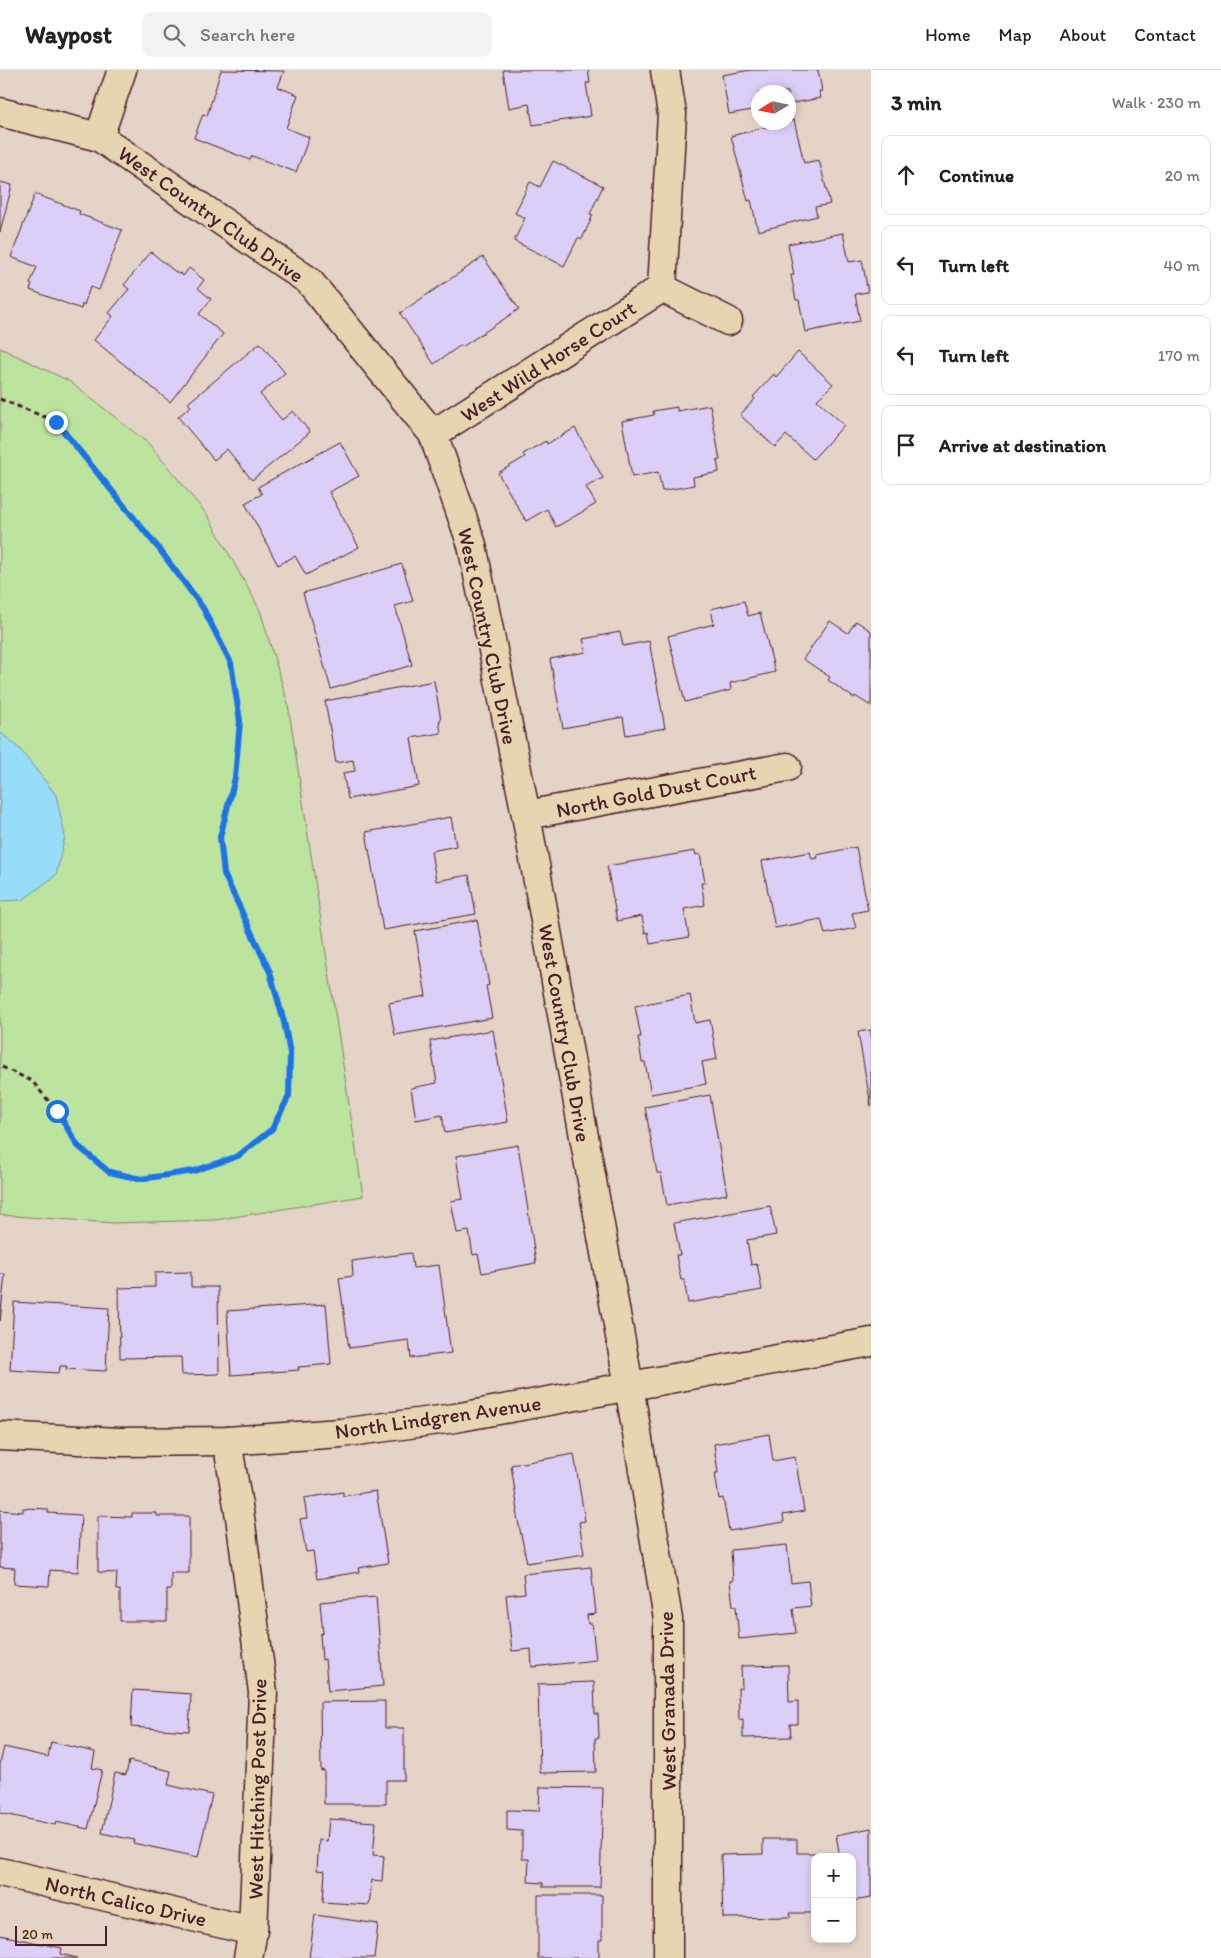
<!DOCTYPE html>
<meta charset="utf-8">
<style>
:root{--surface:#fff;--page:#f2f2f2;--text:#222;--muted:#767676;--line:#e0e0e0}
body{margin:0;font-family:Itim,sans-serif;background:var(--page);color:var(--text)}
.controls{position:absolute;right:15px;bottom:15px;display:grid;overflow:hidden;border-radius:10px;box-shadow:0 2px 8px #0003}
.controls button{width:45px;height:45px;display:grid;place-items:center;padding:0;border:0;border-bottom:1px solid var(--line);background:var(--surface);color:var(--text);font:25px sans-serif}
.compass{position:absolute;left:751px;top:15px;width:45px;height:45px;border-radius:50%;background:var(--surface);box-shadow:0 2px 8px #0003;rotate:260deg}
.scale{position:absolute;left:15px;bottom:12px;width:92px;box-sizing:border-box;padding-left:5px;border:2px solid #4a1f2b;border-top:0;font-size:14px;line-height:18px;white-space:nowrap;color:#4a1f2b;-webkit-text-stroke:4px #e7d5b2;paint-order:stroke}
.stop{position:absolute;width:15px;height:15px;margin:-11px;border:4px solid #1a73e8;border-radius:50%;background:#fff}
.stop.end{background:#1a73e8;border-color:#fff;box-shadow:0 1px 5px #0008}
.list{margin:0;padding:0;list-style:none}
h2{display:flex;justify-content:space-between;align-items:center;height:65px;margin:0;padding:0 20px;font-size:21px}
h2 small{font-size:16px;font-weight:400;color:var(--muted)}
.list li{display:grid;grid-template-columns:32px 1fr auto;gap:15px;align-items:center;box-sizing:border-box;height:80px;margin:0 10px 10px;padding:0 10px;border:1px solid var(--line);border-radius:10px}
.list b{display:block;font-size:19px;white-space:nowrap}
.list em{font-size:16px;font-style:normal;color:var(--muted)}
.icon{flex:none;width:28px;height:28px;fill:none;stroke:currentColor;stroke-width:2;stroke-linecap:round;stroke-linejoin:round}
.map{position:relative;flex:none;width:871px;height:1888px;overflow:hidden}
header{display:flex;align-items:center;gap:30px;box-sizing:border-box;height:70px;padding:0 25px;background:var(--surface);border-bottom:1px solid var(--line)}
header strong{font-size:24px}
nav{display:flex;gap:28px;margin-inline-start:auto;font-size:18px}
.search{width:350px;height:45px;background:var(--page);display:flex;align-items:center;gap:12px;box-sizing:border-box;padding:0 18px;border-radius:10px;color:var(--muted);font-size:19px}
main{display:flex}
aside{flex:1;background:var(--surface)}
.map>svg:first-child{display:block}
.green{fill:#bce49f;stroke:#838265}
.water{fill:#97dcf9;stroke:#7890a7}
.building{fill:#dccff7;stroke:#4a1f2b}
.lines{fill:none;stroke-linecap:round;stroke-linejoin:round}
.street-casing{stroke:#4a1f2b;stroke-width:31}
.secondary-casing{stroke:#4a1f2b;stroke-width:31}
.path{stroke:#4a1f2b;stroke-width:3;stroke-dasharray:5 4;stroke-linecap:butt}
.street{stroke:#e7d5b2;stroke-width:28}
.secondary{stroke:#e7d5b2;stroke-width:28}
.route{stroke:#1a73e8;stroke-width:6}
.labels{text-anchor:middle;dominant-baseline:central;stroke-width:4.5;stroke-linejoin:round;paint-order:stroke}
.street-label{font-size:21px;fill:#4a1f2b;stroke:#e7d5b2}
</style>
<header>
<strong>Waypost</strong>
<div class="search"><svg class="icon" aria-label="search" viewBox="0 0 24 24"><circle cx="10" cy="10" r="6"/><path d="M15 15l6 6"/></svg>Search here</div>
<nav><a>Home</a><a>Map</a><a>About</a><a>Contact</a></nav>
</header>
<main>
<div class="map">
<svg width="871" height="1888" viewBox="0 0 871 1888">
<rect width="100%" height="100%" fill="#e4d3c7"/>
<filter id="ink" filterUnits="userSpaceOnUse"><feTurbulence type="fractalNoise" baseFrequency=".02" numOctaves="2"/><feDisplacementMap in="SourceGraphic" scale="10" xChannelSelector="R" yChannelSelector="G"/><feConvolveMatrix kernelMatrix="1 2 1 2 8 2 1 2 1" color-interpolation-filters="sRGB"/></filter>
<g filter="url(#ink)">
<path class="green" d="M0,278L69,311L149,374L208,446L260,540L288,634L363,1126L215,1150L114,1153L0,1145Z"/>
<path class="water" d="M0,662L19,678L56,725L65,766L56,805L23,830L0,831Z"/>
<path class="building" d="M221,0L284,1L278,17L298,25L286,58L309,67L296,102L252,86L250,90L194,68L203,44L207,46Z
M503,0H588L590,13H586L591,46L533,55L529,34L509,38Z
M751,0H818L822,21H819L821,28L788,34V22H758V39L729,44L722,5Z
M794,50L804,93L819,90L830,134L815,137L817,146L758,161L751,130L748,131L731,66Z
M553,91L603,116L590,144L593,145L582,169L578,168L564,196L514,171L525,148L515,143L530,112L540,117Z
M0,112L12,115L0,162Z
M35,124L80,141L79,144L122,160L99,220L90,217L84,235L82,234L81,239L30,220L32,215L30,214L37,197L11,187Z
M843,163L849,192L862,190L868,222L855,224L860,251L805,262L799,230H796L791,205H794L788,174Z
M151,182L178,204L180,203L183,206L189,198L204,210L198,218L211,229L199,244L223,264L170,332L94,270L113,246L109,243L129,219L124,215Z
M483,187L519,239L462,277L461,275L434,294L400,243Z
M260,273L285,303L260,324L282,350L293,341L310,362L252,410L227,379L214,390L178,347L191,336L188,333Z
M798,282L833,314L817,330L844,355L813,389L786,365L775,377L740,345L755,329L753,327L774,304L776,307Z
M710,335L720,390L717,391L719,402L693,407L694,415L662,421L658,402L632,407L622,351L654,345L653,341L677,337V341Z
M575,358L603,408L586,417L596,434L556,457L547,439L526,451L498,403L525,387L523,384L546,371L547,374Z
M340,372L359,406L329,422L359,477L306,505L295,486L278,495L245,433L262,424L258,417Z
M402,494L413,531L395,536L412,595L331,619L303,523Z
M744,531L748,546L760,543L775,602L730,613L731,620L685,632L668,566L714,554L711,539Z
M830,551L848,563L856,551L871,561V636L855,626L854,628L828,610L830,607L803,589Z
M620,562L623,576L649,571L665,658L626,665L623,647L563,658L550,589L586,582L583,569Z
M434,611L441,650L439,651L441,663L411,668L419,716L348,729L343,703L355,701L353,690L336,693L325,631Z
M451,747L456,776L431,781L436,811L469,805L476,844L383,860L366,762Z
M856,777L868,840L852,843L856,858L825,864L821,849L775,858L762,791L810,782L812,789L818,788L817,785Z
M695,781L696,785L700,784L705,813H701L705,835L684,839L689,867L650,874L648,862L645,863L642,846L617,851L607,796Z
M477,850L489,915L486,916L492,948L395,965L389,933L426,926L415,861Z
M690,925L695,953L710,950L717,989L702,992L706,1014L651,1024L645,992H642L638,967H641L635,936Z
M493,960L508,1052L445,1063L442,1045L416,1050L411,1018L437,1013L430,971Z
M871,960V1036L858,962Z
M710,1025L727,1124L667,1135L661,1103H657L645,1037Z
M518,1075L536,1193L482,1203L478,1184L473,1185L469,1161L457,1163L451,1131L463,1129L456,1086Z
M770,1136L776,1165L747,1170L751,1195L757,1194L762,1220L688,1233L684,1210H681L676,1185H680L674,1153Z
M411,1183L413,1198L439,1195L451,1283L411,1288L409,1270L349,1278L339,1208L353,1206L352,1191Z
M191,1202V1217H218L219,1304L182,1305L181,1287L120,1288L119,1218L155,1217V1203Z
M0,1204H5L0,1251Z
M14,1232L109,1238L106,1301L66,1299L67,1296H60L59,1303L10,1300Z
M326,1234L331,1294L298,1297L299,1300L231,1305L227,1241Z
M769,1364L773,1391L795,1387L804,1441L783,1445L784,1452L729,1461L723,1428L719,1429L715,1403H718L714,1374Z
M574,1384L585,1451L579,1452L584,1484L527,1493L516,1441H518L511,1395Z
M376,1421L388,1493L358,1498L359,1502L317,1509L313,1481L306,1482L300,1449L307,1448L304,1428L343,1422V1426Z
M23,1438L48,1439V1443L81,1445L78,1502L50,1500L49,1516L14,1514L15,1498L0,1497V1440L23,1442Z
M132,1443H157V1446H189V1503H171V1520H167V1551H120V1520H116L117,1503L98,1502V1446L132,1447Z
M787,1475L791,1513L808,1511L811,1536L793,1538L796,1563L739,1569L736,1536H733L730,1511H733L731,1480Z
M591,1497L596,1544L587,1545L588,1554H592L596,1590L532,1597L531,1579L512,1581L506,1525L525,1523L523,1504Z
M376,1527L383,1616L328,1621L325,1589L322,1590L320,1564L323,1563L320,1532Z
M788,1595L789,1632L798,1631V1654H790L791,1667L743,1668V1649L739,1650L738,1618H742L741,1596Z
M594,1612L595,1644H598L599,1668H595L596,1702L540,1703L538,1614Z
M133,1620L191,1624L189,1661L131,1657Z
M385,1631V1658H404V1710H386V1734H324V1700L321,1701L320,1632Z
M51,1672L95,1682L92,1698L102,1700L88,1759L56,1752L55,1755L0,1743V1694L4,1677L48,1687Z
M129,1691L171,1701L168,1715L212,1725L198,1787L133,1773L134,1770L102,1763L115,1703L126,1705Z
M540,1717L603,1718L600,1817H543V1813L528,1812L529,1789H522V1761L507,1760V1740L539,1741Z
M329,1749L376,1752L373,1785L384,1786L382,1811L372,1810L369,1835L323,1832L325,1801L317,1800L319,1770L327,1771Z
M871,1758V1828L852,1831V1787H840L836,1765Z
M763,1769H797V1783H822V1787H815V1843H790L791,1847L723,1848L721,1785L763,1784Z
M538,1825H602V1870H599V1888H538Z
M315,1845L378,1854L374,1888H309Z
M0,1865L62,1878L61,1884L77,1888H0Z"/>
<g class="lines">
<g class="street-casing">
<path id="street" d="M0,42L99,67L309,211L433,364L472,475L526,745L629,1316L668,1549V1888
M99,67L122,0
M662,218L728,251
M433,364L662,218L672,44L665,0
M526,745L787,697
M227,1371L240,1447L263,1622L253,1861L248,1888
M0,1802L253,1861"/>
</g>
<g class="secondary-casing">
<path id="secondary" d="M0,1366L119,1372L227,1371L341,1363L455,1348L871,1272"/>
</g>
<path class="path" d="M0,329L57,352L160,480L203,538L231,593L240,651L235,708L220,767L224,804L270,903L284,952L290,983L289,1026L272,1059L239,1086L194,1101L141,1109L109,1101L78,1076L57,1041L32,1011L0,996"/>
<use href="#street" class="street"/>
<use href="#secondary" class="secondary"/>
</g>
</g>
<g class="lines" filter="url(#ink)">
<path class="route" d="M56,352L160,480L203,538L231,593L240,651L235,708L220,767L224,804L270,902L284,952L290,983L289,1026L272,1059L238,1086L194,1101L141,1109L109,1102L78,1076L57,1041"/>
</g>
<g class="labels">
<g class="street-label">
<text transform="translate(211 144) rotate(35)">West Country Club Drive</text>
<text transform="translate(548 291) rotate(-33)">West Wild Horse Court</text>
<text transform="translate(488 566) rotate(78)">West Country Club Drive</text>
<text transform="translate(656 721) rotate(-11)">North Gold Dust Court</text>
<text transform="translate(565 963) rotate(80)">West Country Club Drive</text>
<text transform="translate(438 1347) rotate(-8)">North Lindgren Avenue</text>
<text transform="translate(667 1631) rotate(-91)">West Granada Drive</text>
<text transform="translate(257 1719) rotate(-89)">West Hitching Post Drive</text>
<text transform="translate(126 1831) rotate(13)">North Calico Drive</text>
</g>
</g>
</svg>
<div class="controls">
<button>+</button>
<button>−</button>
</div>
<svg class="compass" viewBox="-18 -18 36 36"><path d="M0-13l5 13h-10z" fill="#e53935"/><path d="M0 13l5-13h-10z" fill="#767676"/></svg>
<div class="scale">20 m</div>
<div class="stop" style="left:57px;top:1041px"></div>
<div class="stop end" style="left:56px;top:352px"></div>
</div>
<aside>
<h2>3 min<small>Walk · 230 m</small></h2>
<ul class="list">
<li><svg class="icon" aria-label="ahead" viewBox="0 0 24 24"><path d="M12 20V5M6 11l6-6 6 6"/></svg><div><b>Continue</b></div><em>20 m</em></li>
<li><svg class="icon" aria-label="left" viewBox="0 0 24 24"><path d="M17 20v-9H6M10 6l-5 5 5 5"/></svg><div><b>Turn left</b></div><em>40 m</em></li>
<li><svg class="icon" aria-label="left" viewBox="0 0 24 24"><path d="M17 20v-9H6M10 6l-5 5 5 5"/></svg><div><b>Turn left</b></div><em>170 m</em></li>
<li><svg class="icon" aria-label="arrive" viewBox="0 0 24 24"><path d="M6 21V4h12l-3 4 3 4H6"/></svg><div><b>Arrive at destination</b></div></li>
</ul>
</aside>
</main>
